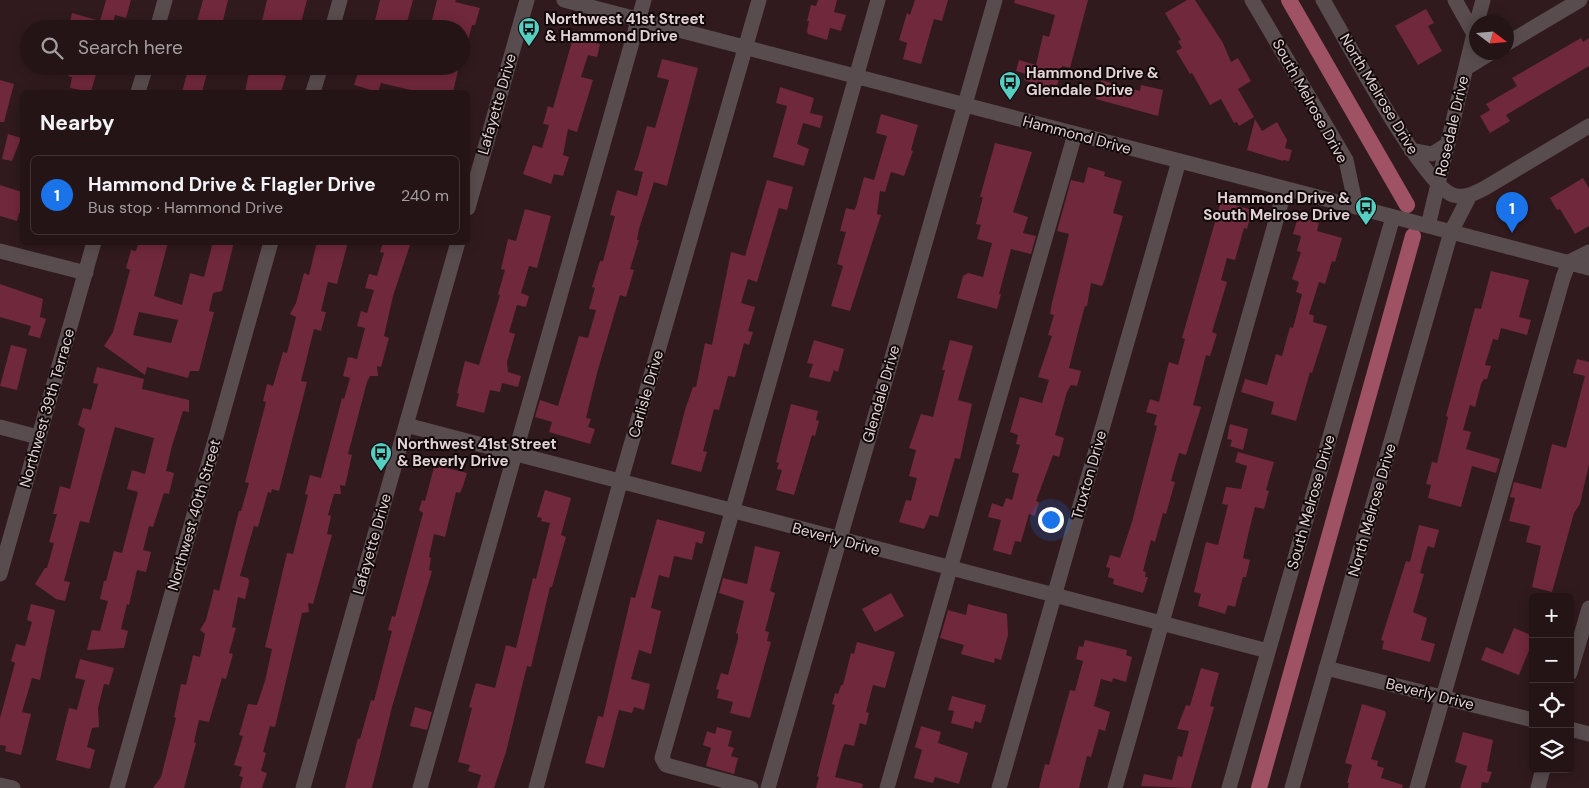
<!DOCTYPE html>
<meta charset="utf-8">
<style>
:root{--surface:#241416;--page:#302123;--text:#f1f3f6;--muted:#a39ea1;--line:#413335;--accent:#1a73e8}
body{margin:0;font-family:"DM Sans",sans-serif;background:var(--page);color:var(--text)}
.controls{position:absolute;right:15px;bottom:15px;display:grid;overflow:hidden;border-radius:8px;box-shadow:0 2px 12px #0003}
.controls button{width:45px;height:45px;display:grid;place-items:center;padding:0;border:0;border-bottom:1px solid var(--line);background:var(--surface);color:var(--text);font:25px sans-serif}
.compass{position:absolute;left:1469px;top:15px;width:45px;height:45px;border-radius:50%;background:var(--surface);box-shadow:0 2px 12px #0003;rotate:106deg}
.you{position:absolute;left:1050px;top:519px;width:18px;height:18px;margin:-12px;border:4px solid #fff;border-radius:50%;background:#1a73e8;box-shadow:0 0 0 8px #1a73e833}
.badge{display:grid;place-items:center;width:32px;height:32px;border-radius:50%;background:var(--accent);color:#fff;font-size:16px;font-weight:700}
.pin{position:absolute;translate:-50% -41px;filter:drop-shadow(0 1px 2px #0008)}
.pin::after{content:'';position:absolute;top:26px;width:18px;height:15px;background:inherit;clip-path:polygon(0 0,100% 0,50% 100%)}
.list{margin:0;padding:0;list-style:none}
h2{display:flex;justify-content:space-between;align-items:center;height:65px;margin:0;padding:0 20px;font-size:21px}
h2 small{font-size:16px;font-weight:400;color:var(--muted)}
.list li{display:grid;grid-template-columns:32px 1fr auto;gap:15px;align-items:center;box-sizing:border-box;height:80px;margin:0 10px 10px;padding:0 10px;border:1px solid var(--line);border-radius:8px}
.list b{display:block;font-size:19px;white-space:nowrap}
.list p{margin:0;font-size:16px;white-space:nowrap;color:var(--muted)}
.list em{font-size:16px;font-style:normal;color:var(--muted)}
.icon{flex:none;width:28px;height:28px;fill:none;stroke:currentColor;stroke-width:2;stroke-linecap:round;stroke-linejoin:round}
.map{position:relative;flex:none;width:1589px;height:788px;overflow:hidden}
.search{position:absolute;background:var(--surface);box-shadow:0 2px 12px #0003;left:20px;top:20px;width:450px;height:55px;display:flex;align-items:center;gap:12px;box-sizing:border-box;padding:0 18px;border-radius:28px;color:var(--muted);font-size:19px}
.panel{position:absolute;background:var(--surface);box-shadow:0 2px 12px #0003;left:20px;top:90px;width:450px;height:155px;border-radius:8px}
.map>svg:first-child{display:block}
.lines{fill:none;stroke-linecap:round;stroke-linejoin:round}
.canal{stroke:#9f5264;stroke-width:16}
.building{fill:#70283c;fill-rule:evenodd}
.minor{stroke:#584c4e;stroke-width:15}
.labels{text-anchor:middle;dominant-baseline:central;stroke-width:4;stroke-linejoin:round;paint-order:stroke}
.poi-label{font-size:15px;font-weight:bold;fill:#e2d2d5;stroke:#110809;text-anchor:start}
.street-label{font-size:15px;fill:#e2d2d5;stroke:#110809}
</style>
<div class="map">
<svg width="1589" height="788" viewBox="0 0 1589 788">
<rect width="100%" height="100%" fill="#301a1e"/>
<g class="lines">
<path class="canal" d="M1289,0L1407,205
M1259,788L1413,236"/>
</g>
<path class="building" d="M106,0H131L126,18L115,15L113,24L116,25L115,29H79L69,26L72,13L100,21Z
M203,0H228L221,29H195Z
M267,0H307L301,23L297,22L295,29L274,25L273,29H260Z
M380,0H413L405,29H373Z
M437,0H456L455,2L480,8L475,25H472L465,52L461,51V29H448L431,24Z
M818,0H837L834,12L846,15L841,31L830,28L827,40L808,34L807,31L809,21H807L811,5L816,6Z
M915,0H948L942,21L934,19L921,64L903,59L907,43L899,40L907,13L910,15Z
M1015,0H1088L1070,68L1062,66L1057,86L1050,84L1046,96L1028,91L1030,82L1024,80L1026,74L1016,71L1019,60L1036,65L1043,35L1049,37L1055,15L1014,3Z
M1187,0H1195L1223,43L1231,62L1238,58L1251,81L1238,89L1254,117L1239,126L1237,122L1234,123L1221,99L1210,105L1192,73L1190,74L1176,51L1182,48L1178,41L1181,40L1165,13Z
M1426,9L1434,23L1428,26L1442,51L1418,65L1395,26Z
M573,38L600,44L597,57L588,55L581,77L593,80L577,132L568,129L563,155L569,157L563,176L554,174L551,184L523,174L533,145L542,148L549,125L543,124L548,106L553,108Z
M1581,38L1583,42L1589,38V66L1506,115L1510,121L1490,133L1480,116L1490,110L1486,104L1517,86L1512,78Z
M662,59L698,68L667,186L654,182L639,229L637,240H639L630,269L634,270L626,297L620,295L597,373L586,418L591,419L588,427L595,429L590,444L549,432L552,422L535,417L540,400L558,406L579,336L588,338L596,310L589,309L595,288L592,287L600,261H603L615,216L610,215L617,190L637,196L643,172L634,170L638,158L647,126L655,128L669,80L657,77Z
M71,66H90L89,72L96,74L91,92L70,88L72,77L68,76Z
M189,66H209L202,92H182Z
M360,66H459L453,92H419L381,83L378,92L354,85Z
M250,67L286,76L281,92H245Z
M0,80L14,84L4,122H0Z
M1101,80L1140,91L1141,85L1163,90L1158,116L1096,99Z
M780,87L814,98L810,113L823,116L820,128L803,123L797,144L809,149L804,166L773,157L787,106L776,103Z
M881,114L918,125L911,150L913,151L904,176L891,172L885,192L880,191L877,214L881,215L850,311L831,306L843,266L837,264L846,232L840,231L846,208L854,210L856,207L864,177L874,180L887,136L876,133Z
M1255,119L1262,131L1277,122L1287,140L1285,148L1292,150L1289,161L1283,160V161L1247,150Z
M8,134L21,138L12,161L2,159Z
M995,143L1032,152L1013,212L1028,217L1023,233L1036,236L1031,254L1011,249L999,294H1001L997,309L957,298L963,276L968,273L983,277L992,243L977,239L981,225L976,224L983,197H980Z
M1088,167L1105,172L1104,176L1122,181L1113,213L1123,216L1105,279L1102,286L1091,283L1087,306H1085L1078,332L1069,368L1081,371L1077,386L1071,385L1067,392L1055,435L1064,438L1059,457L1053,455L1036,501L1039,502L1035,516L1029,514L1021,542L1015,541L1011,555L993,550L1001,520L988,517L992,503L1003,507L1006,498L1012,500L1019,474L1012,472L1020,445L1016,444L1018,435L1010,432L1020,397L1042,403L1049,380L1038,377L1052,336L1048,335L1054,315L1050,314L1052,303L1069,234L1057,231L1071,180L1084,183Z
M1583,178L1589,188V226L1575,234L1560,209L1557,210L1550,198Z
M767,180L793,187L787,210L779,208L757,282L748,279L741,303L755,307L748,331L753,332L749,345L744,343L735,377L728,376L719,410L714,409L703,451L707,452L701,472L671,464L685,410L693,387H696L705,343L712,345L731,252L745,256Z
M0,185L22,192V214L19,213L17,221L0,216Z
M1221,201L1252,210L1247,229L1244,228L1235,260L1227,258L1221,280L1227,282L1212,332L1217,334L1210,356L1206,355L1193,405L1201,407L1186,455L1179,453L1171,481L1175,482L1166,514L1163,513L1155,542L1151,540L1143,571L1146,572L1145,577H1148L1143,593L1113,584L1114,579L1108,577L1110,568L1106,567L1110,555L1120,558L1132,522L1157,426L1154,425L1157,415L1146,412L1150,399L1159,402L1169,362L1178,365L1185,339L1182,338Z
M525,209L551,216L537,268L529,266L521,293L529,296L526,307L517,305L509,332L515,334L507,362L508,372L521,376L518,387L502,383L500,392L490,390L484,413L456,406L459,394L457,393L465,361L479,365L500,295L498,294L505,270L501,269L508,239L516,241Z
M1298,217L1319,223L1317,231L1342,238L1335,262L1332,261L1325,284L1319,282L1309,314L1314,316L1313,322L1327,326L1312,373L1310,372L1296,421L1271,414L1274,402L1241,392L1245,379L1267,385L1276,354L1282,356L1290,327L1293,328L1302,294L1296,292L1299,282L1292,279L1301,252L1297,251L1301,236L1293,234Z
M139,242H168L154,296L182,305L190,273L204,277L213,242H234L222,291L213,293L209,311L214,312L199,371H190L188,378L147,367L145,375L104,346L113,332L130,270L126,268L131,250L136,251ZM139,312L178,320L171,343L133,335Z
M317,242H348L337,284L328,282L321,311L326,312L321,331L314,329L301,381L307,382L279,491L272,489L271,493L268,492L258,527L254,526L247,550L240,576L248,578L249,582L245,599L238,597L232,627L236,628L229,653L233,654L226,679L222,678L209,722L199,720L194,742L196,743L184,788H153L161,777L176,718L174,717L181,684L186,685L193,655L200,657L205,634L200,630L206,620L214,589L219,591L239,511H241L249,483L245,482L266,402L263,401L267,384L273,386L283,352L287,353L296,317L290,314L296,303L304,273L309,275Z
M383,242H411L393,296L384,336L389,338L381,367L377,366L378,376H370L367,382L348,454L352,455L345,486L340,485L341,494H334L328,515L331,516L327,534L332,535L313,604L308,603L309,612L302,613L275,727L270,726L263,752L266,753L261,771L267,773L262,788H240L243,777L239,776L242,767L234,765L243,736L239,735L248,704L257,705L265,681L272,649L265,647L287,553L293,554L308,495L305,494L310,475L321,478L342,398L344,399L350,378L343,376L348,357L357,359L365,328L357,326L361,311L367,313L374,290L365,288L369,274L377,276L384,253L380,252Z
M1491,271L1529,280L1519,317L1531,320L1527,335L1501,328L1498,340L1493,339L1485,365L1491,366L1487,379H1484L1481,384L1475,407L1470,405L1463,430L1471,432L1466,449L1500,459L1496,473L1472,466L1461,507L1428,498L1431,485L1426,484L1432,462L1437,463L1448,417L1446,416L1475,308L1481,309Z
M0,284L43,299L40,317L46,319L40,338L28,335L31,326L0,317Z
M814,340L844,349L838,372L834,370L830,382L809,377L813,364L807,363Z
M950,340L973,346L958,400L972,404L960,459L955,458L938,517L930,515L924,529L899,522L906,500L911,501L917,478L909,476L916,450L909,448L921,414L933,417L945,370H942Z
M11,345L27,349L17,390L0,386Z
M1577,359L1589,362V464L1580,504L1574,513L1552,592L1532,587L1541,546L1526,542L1530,526L1509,521L1515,498L1510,497L1514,482L1541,489L1552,444L1566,448L1585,376L1573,373Z
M97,367L144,379L142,389L189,400V412L183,411L172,446L166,471L174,473L169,494L164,493L153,527L149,526L143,550L151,552L146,572L137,570L129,605L127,604L121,629L128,631L124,648L87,650L92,630L100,631L108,601L100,599L104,581H106L114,551L122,553L138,492L127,489L132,470L145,474L154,438L115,427L89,523L80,521L64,581L70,582L65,601L56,599L35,584L45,568H47L54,543L49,542L57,514H53L60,486L70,489L85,429L78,425L83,408L91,410L98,384L93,383Z
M791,404L818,411L816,420L819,421L815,436L812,435L794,495L776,490L782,470L777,469L779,463L776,462Z
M1230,424L1248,429L1243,450L1230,446L1232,440L1227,439Z
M1238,452L1274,462L1266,490L1269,491L1264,509L1255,507L1248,535L1243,558L1250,560L1246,577H1243L1235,607L1228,605L1225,614L1198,606L1201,594L1194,592L1206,542L1218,545L1228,505L1222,504L1226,487L1241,489L1247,466L1235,462Z
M439,466L467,473L463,486L460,493L456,492L445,537L434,534L429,557L431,558L429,570L432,571L392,707L372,788H345L358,738L360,739L371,700L374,701L392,631L388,630L392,616L395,617L423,513L419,510L422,500L425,501L434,467L439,468Z
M545,490L571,498L561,535L566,537L552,587H550L531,667L527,666L506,752L494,788H477L481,775L468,771L470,765L458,762L472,708L469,707L476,683L495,688L506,645L516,648L533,578L536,579L550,523L541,521L542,518L537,517Z
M657,519L705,532L702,544L696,542L692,560L674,556L669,578L659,575L651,608L661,611L651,654L639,650L631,679L650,684L644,710L634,707L632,713L619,710L604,768L585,763L598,716L603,717L631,597L635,598Z
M1419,525L1439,530L1434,548L1428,546L1426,551L1420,573L1424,574L1413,612L1427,618L1421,640L1435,644L1430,662L1382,649L1384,641L1381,640L1406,561L1410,562Z
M755,546L780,552L770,591L775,593L765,631L769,632L767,641L771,642L750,718L730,713L733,702L717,698L719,690L716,689L721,673L728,675L738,639V634L736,633L744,601L719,593L723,578L747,584Z
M891,593L904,616L875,632L862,609Z
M31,604L55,610L40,680L32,678L22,712L31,714L21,755L5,751L6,746L0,745V718L15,663L11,661L16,644L25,646L32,622L27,620Z
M968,604L1007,614L1008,635L1001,660L995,658L994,663L961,654L964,645L940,638L948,610L966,615Z
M1514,628L1533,636V649L1530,648L1519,675L1481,660L1486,647L1503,654Z
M1085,640L1127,650L1126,655L1132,657L1126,682L1113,678L1112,682L1101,679L1094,706L1110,712L1105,731L1099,729L1091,757L1087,756L1079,788H1039L1045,764L1049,765L1070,690L1075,691L1083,661L1076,659L1079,646L1083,647Z
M857,642L895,652L885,688L873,685L866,712L869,713L866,725L860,723L854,746L845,744L843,747L835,777L863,784L862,788H816L819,777L817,776L835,705L832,704L835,693L838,694L841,685H843L851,653L854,654Z
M80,659L114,668L109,685L104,684L98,708L99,727L92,728L87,747L95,750L90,769L56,760L69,708L77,710L85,680L75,678Z
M1201,668L1219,673L1210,706L1214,707L1191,788L1141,786L1144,774L1172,780L1178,756L1182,757L1189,731L1177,729L1186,705L1190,706Z
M952,696L986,705L981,723L975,721L973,729L951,723L954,711L948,710Z
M1362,704L1385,711L1386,714L1371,759L1378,761L1377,766L1384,768L1381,778L1403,785L1402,788H1348L1349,783H1347L1352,765L1345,763Z
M415,707L432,712L427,730L410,726Z
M921,726L941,732L938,743L968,753L959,784L935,777L933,783L914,778L922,750L915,747Z
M717,727L732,731L728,746L734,748L731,756L738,758L734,774L706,766L711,748L703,745L707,731L715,734Z
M1463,732L1493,740L1487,771L1492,772L1488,783L1482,782L1481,788H1460L1467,766L1455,762Z"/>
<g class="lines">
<path class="minor" d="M564,0L1589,268
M1252,0L1346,160L1356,207
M1323,0C1343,34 1423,186 1453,195C1465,199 1475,193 1485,188L1589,126
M1455,0L1474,34
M1477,22L1483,0
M157,29L165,0
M332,29L340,0
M1506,44L1580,0
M1466,68L1492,52
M138,92L146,66
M313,92L321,66
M1411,150L1432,154L1448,144
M468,208L527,0
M1428,226L1476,25
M0,251L86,273
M406,425L1268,651
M0,427L38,437
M0,574L94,242
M1326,668L1533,720
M1570,673L1589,608
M1570,729L1589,734
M0,785L13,788
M117,788L271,242
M303,788L458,242
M420,788L644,0
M536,788L620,483L759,0
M751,788L666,765L662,758L878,0
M768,788L995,0
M887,788L1075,134
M999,788L1179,161
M1115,788L1285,189
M1229,788L1393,217
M1292,788L1451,232L1470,195
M1417,788L1563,278L1569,262L1589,252
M1538,788L1543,769"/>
</g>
<defs>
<g id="bus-pin" transform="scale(1.125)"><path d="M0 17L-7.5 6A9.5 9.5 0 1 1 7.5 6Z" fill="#57cec2" stroke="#110809"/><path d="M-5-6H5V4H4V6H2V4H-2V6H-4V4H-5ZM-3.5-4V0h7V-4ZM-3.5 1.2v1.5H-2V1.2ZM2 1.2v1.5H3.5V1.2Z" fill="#111"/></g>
</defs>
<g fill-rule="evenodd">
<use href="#bus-pin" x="529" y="28"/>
<use href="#bus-pin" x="1010" y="82"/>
<use href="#bus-pin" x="1366" y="207"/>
<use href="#bus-pin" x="381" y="453"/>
</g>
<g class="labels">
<g class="poi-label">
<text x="545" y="19">Northwest 41st Street<tspan x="545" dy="17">&amp; Hammond Drive</tspan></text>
<text x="1026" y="73">Hammond Drive &amp;<tspan x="1026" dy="17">Glendale Drive</tspan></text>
<text x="1350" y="198" text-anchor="end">Hammond Drive &amp;<tspan x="1350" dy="17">South Melrose Drive</tspan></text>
<text x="397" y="444">Northwest 41st Street<tspan x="397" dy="17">&amp; Beverly Drive</tspan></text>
</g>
<g class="street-label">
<text transform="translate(1379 94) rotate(59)">North Melrose Drive</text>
<text transform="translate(1310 101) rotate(61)">South Melrose Drive</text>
<text transform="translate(497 104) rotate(-74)">Lafayette Drive</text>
<text transform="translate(1452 126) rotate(-77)">Rosedale Drive</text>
<text transform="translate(1077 135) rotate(15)">Hammond Drive</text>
<text transform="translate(646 394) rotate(-74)">Carlisle Drive</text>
<text transform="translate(881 394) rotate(-74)">Glendale Drive</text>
<text transform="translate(47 408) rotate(-74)">Northwest 39th Terrace</text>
<text transform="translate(1089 475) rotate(-74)">Truxton Drive</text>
<text transform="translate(1311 502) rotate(-74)">South Melrose Drive</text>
<text transform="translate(1372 510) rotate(-74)">North Melrose Drive</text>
<text transform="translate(194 515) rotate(-74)">Northwest 40th Street</text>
<text transform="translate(836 539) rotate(15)">Beverly Drive</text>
<text transform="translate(372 544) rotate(-74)">Lafayette Drive</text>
<text transform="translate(1430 694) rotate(14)">Beverly Drive</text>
</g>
</g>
</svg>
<div class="controls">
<button>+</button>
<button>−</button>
<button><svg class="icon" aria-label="locate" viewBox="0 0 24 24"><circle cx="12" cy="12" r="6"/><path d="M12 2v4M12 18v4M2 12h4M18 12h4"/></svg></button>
<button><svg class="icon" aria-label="layers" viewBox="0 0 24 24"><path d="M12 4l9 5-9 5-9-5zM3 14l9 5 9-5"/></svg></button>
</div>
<svg class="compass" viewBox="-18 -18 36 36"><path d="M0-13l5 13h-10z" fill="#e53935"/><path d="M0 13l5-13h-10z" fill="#a39ea1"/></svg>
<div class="you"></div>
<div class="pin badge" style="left:1512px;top:233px">1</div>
<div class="search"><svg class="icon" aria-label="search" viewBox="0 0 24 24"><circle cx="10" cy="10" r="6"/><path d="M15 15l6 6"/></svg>Search here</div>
<section class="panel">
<h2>Nearby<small></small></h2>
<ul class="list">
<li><span class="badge">1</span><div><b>Hammond Drive &amp; Flagler Drive</b><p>Bus stop · Hammond Drive</p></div><em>240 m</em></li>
</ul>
</section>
</div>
